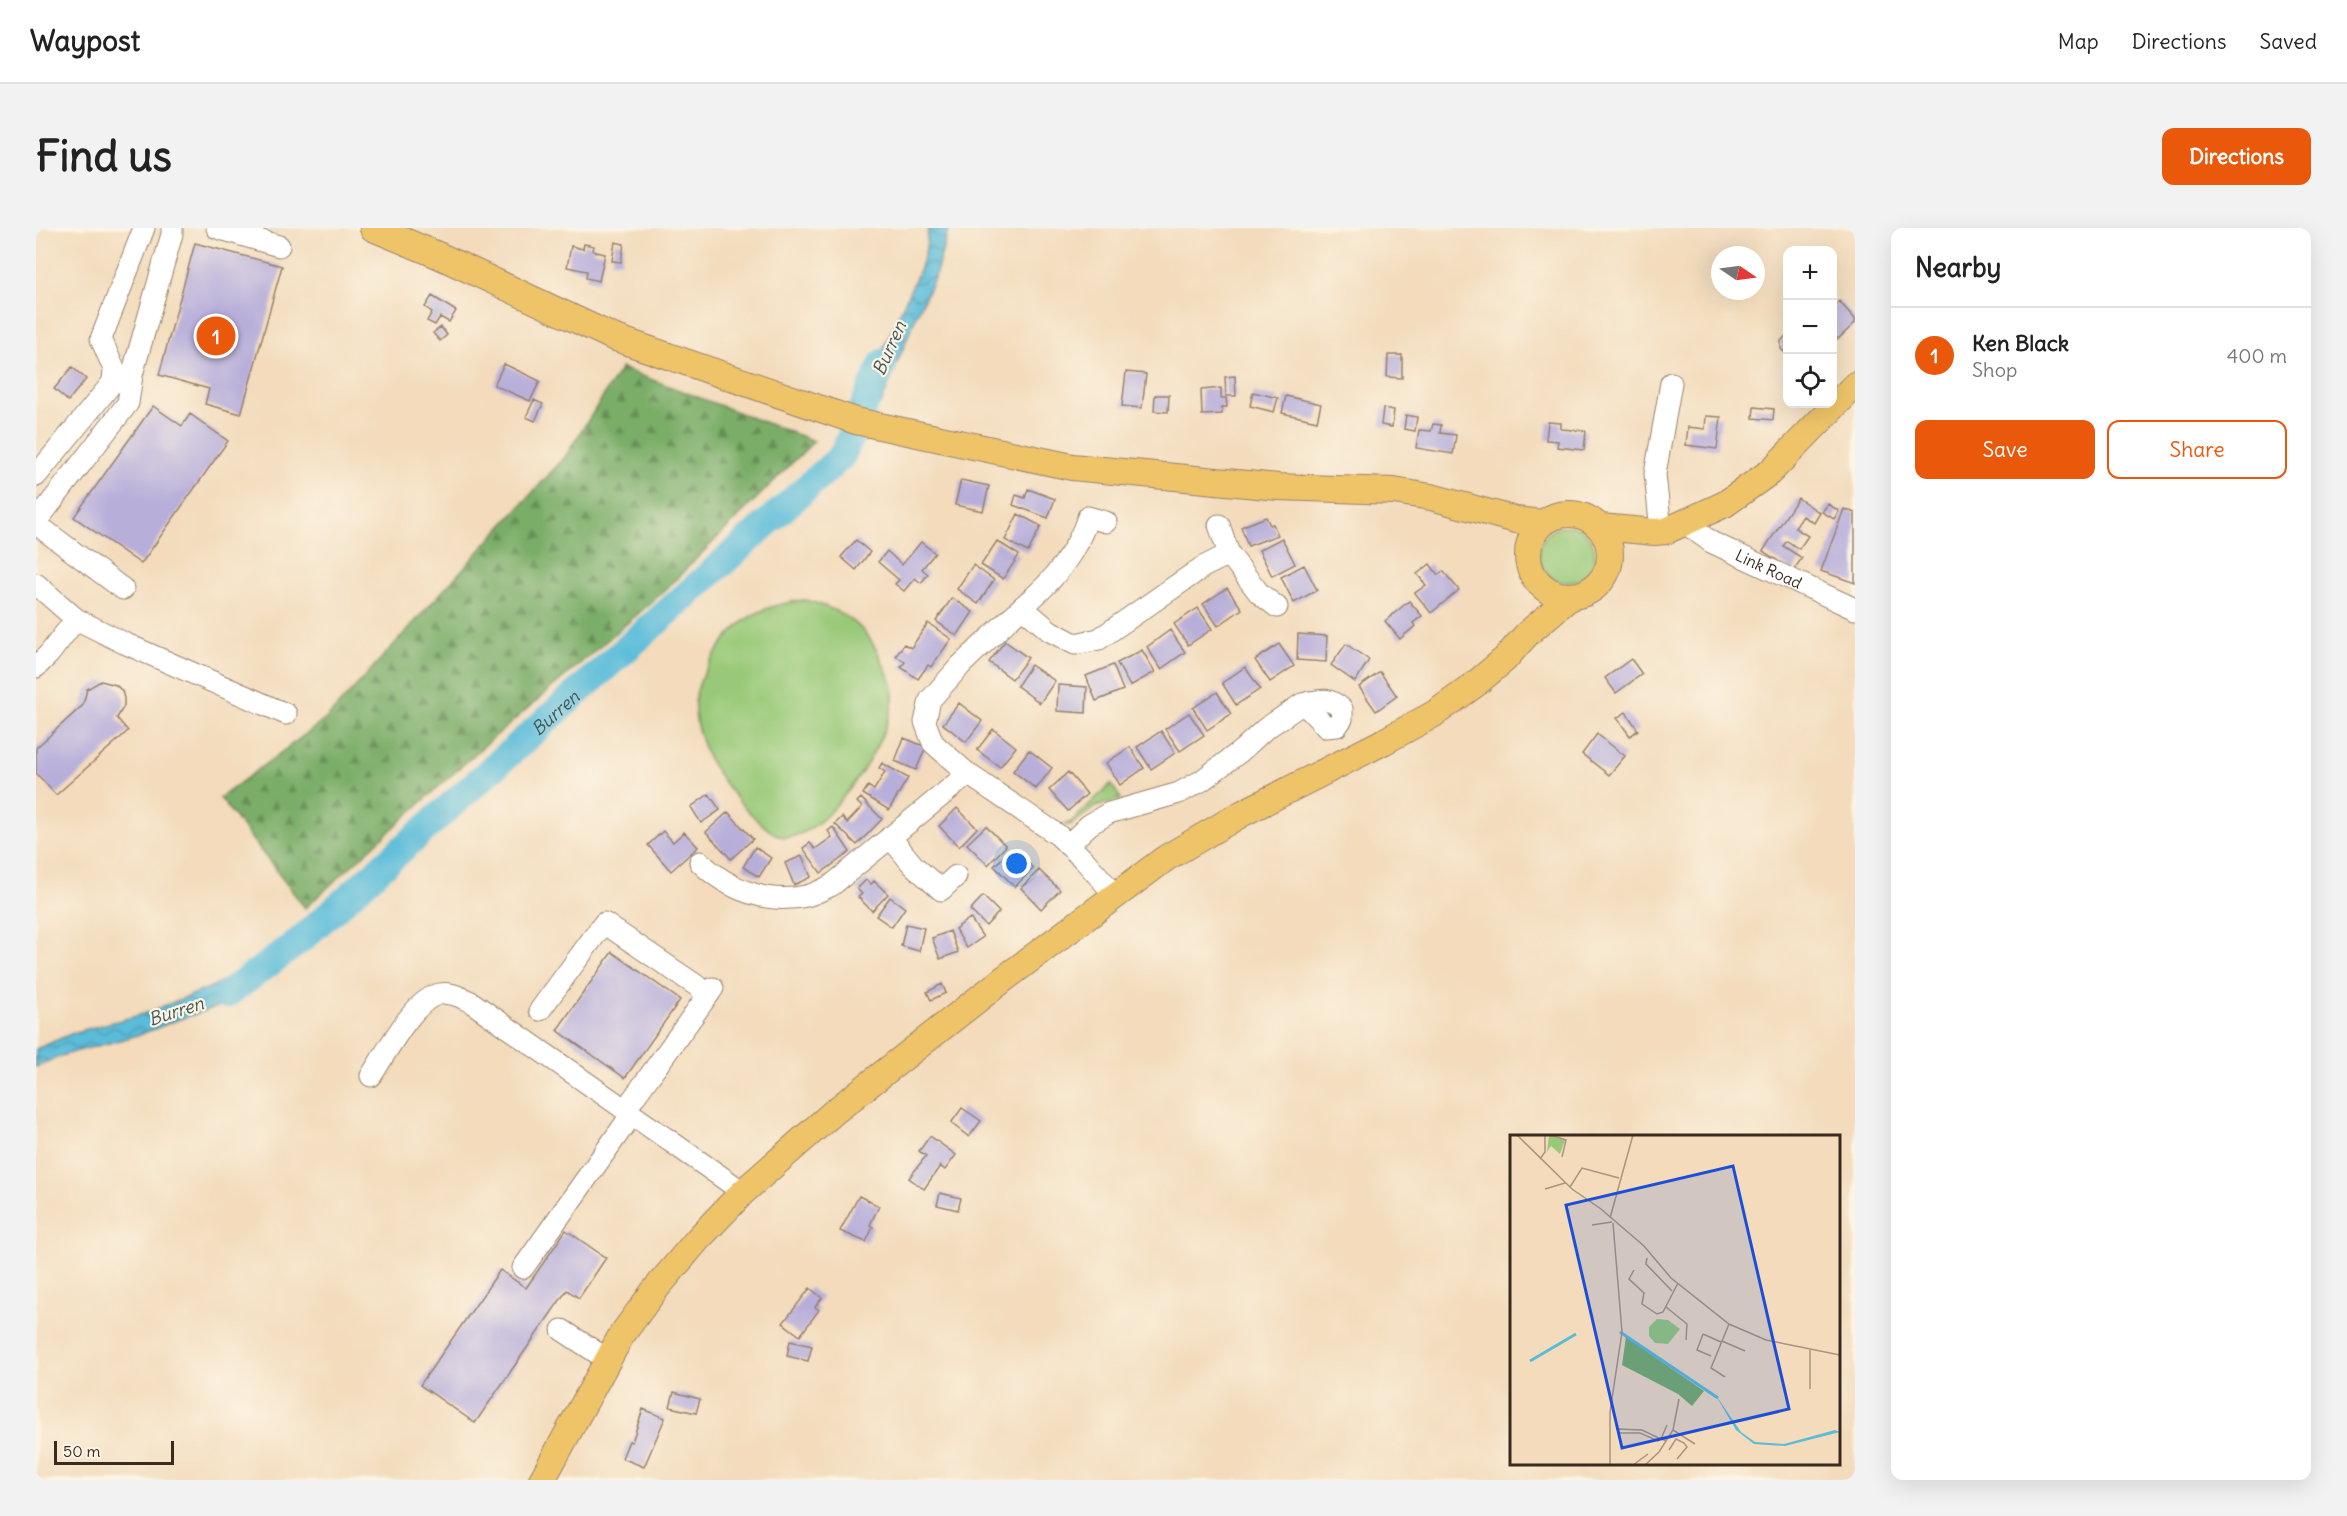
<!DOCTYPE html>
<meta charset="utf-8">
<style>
:root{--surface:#fff;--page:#f2f2f2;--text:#222;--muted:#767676;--line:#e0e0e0;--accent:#ea580c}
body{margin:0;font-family:Delius,sans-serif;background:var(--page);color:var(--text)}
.controls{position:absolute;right:18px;top:18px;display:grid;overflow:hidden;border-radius:12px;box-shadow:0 6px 24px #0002}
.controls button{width:54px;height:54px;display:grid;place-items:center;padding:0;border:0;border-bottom:2px solid var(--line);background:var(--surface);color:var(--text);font:30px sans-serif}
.compass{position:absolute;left:1675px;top:18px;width:54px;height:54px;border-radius:50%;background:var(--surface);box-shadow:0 6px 24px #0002;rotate:103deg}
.scale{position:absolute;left:18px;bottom:15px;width:120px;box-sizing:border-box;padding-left:6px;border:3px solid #3b2a1e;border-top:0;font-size:16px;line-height:21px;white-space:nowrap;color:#3b2a1e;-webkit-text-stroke:4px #fcf5e5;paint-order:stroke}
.you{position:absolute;left:981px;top:636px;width:21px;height:21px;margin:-15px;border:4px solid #fff;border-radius:50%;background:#1a73e8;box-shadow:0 0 0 9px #1a73e833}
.badge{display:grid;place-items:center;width:39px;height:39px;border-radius:50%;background:var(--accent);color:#fff;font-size:20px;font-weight:700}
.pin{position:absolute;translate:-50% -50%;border:3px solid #fff;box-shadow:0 2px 6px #0006}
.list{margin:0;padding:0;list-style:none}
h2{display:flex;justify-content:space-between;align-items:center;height:78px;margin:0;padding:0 24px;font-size:26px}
h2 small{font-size:20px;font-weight:400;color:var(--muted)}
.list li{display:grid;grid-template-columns:39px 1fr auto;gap:18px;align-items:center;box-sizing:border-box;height:96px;padding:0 24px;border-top:2px solid var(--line)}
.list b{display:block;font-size:22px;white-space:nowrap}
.list p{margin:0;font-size:20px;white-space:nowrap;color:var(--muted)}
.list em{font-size:20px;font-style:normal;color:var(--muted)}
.actions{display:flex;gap:12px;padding:18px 24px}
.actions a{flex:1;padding:14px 0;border:2px solid var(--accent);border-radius:12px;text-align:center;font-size:21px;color:var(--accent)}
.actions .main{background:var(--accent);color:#fff}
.icon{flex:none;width:33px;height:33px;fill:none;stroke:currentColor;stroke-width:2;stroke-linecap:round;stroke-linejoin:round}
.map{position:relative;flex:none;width:1819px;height:1252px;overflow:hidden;border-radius:12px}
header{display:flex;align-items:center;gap:36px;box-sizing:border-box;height:84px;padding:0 30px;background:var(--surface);border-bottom:2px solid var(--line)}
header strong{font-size:28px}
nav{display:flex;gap:33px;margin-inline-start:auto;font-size:21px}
.intro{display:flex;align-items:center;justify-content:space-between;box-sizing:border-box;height:144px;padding:0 36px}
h1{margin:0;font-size:42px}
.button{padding:15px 27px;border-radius:12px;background:var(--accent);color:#fff;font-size:21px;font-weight:700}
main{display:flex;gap:36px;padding:0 36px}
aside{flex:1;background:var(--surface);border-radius:12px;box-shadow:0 6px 24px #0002}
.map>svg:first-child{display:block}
.green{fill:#99c978;stroke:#6a7a4b;stroke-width:1.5}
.forest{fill:url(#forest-firs);stroke:#5a6c43;stroke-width:1.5}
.water{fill:url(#water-waves);stroke:#4a737c;stroke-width:1.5}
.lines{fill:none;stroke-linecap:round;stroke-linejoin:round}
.river{stroke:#5abcd9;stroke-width:28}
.building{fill:#b7aeda}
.minor-casing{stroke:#97826d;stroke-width:23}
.major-casing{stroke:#97826d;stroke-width:28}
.minor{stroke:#fff;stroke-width:21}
.major{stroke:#efc469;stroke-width:26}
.labels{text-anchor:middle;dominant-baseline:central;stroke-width:4.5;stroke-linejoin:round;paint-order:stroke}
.street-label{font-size:16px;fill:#3b2a1e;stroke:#fcf5e5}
.water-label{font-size:18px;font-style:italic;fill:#445656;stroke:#fcf5e5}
.inset-river{fill:none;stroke:#5abcd9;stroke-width:3}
.inset-road{fill:none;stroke:#a9947d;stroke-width:1.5}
.view{fill:#1d4ed8;fill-opacity:0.15;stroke:#1d4ed8;stroke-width:3}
.inset-edge{fill:none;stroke:#3b2a1e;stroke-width:3}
</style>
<header>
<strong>Waypost</strong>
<nav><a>Map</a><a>Directions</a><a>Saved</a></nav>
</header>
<div class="intro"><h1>Find us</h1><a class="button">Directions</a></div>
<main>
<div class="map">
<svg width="1819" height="1252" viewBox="0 0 1819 1252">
<defs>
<pattern id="forest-firs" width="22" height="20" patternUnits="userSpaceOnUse" patternTransform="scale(1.5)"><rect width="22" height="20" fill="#7aad68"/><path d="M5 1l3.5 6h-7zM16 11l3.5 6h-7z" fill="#658d55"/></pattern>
<pattern id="water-waves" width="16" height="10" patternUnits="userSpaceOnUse" patternTransform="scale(1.5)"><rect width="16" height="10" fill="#5abcd9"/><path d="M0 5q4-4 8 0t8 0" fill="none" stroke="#4c99af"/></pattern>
</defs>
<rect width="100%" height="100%" fill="#fcf5e5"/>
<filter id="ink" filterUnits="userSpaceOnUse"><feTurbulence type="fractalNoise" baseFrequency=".0167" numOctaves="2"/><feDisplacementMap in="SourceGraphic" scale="12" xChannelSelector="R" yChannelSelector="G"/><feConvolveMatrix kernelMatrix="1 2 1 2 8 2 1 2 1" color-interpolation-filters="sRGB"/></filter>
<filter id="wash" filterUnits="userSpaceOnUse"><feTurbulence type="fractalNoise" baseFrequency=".008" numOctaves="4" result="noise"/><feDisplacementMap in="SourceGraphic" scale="24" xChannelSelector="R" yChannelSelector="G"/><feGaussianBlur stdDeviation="1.35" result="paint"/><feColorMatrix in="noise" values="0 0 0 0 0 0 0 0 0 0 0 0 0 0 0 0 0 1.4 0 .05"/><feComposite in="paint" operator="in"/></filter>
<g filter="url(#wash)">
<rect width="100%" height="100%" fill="#f3dbbc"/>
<path class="green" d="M1503 326a28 28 0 1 1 56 0a28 28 0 1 1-56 0Z
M769,372C810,383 832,398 848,438C851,445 856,453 857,459C861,490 827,547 807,569C793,586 776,605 753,609C730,613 678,546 670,525C664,508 657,490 659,472C664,442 694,398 721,385C736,377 751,374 769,372Z
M1075,556L1085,571L1059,579L1035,597H1028L1035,594Z"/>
<path class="forest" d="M585,140L778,213L625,366L442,523L269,680L184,570L291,490L529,229Z"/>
<path class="water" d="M892,0H913L899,48L880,88L845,176L825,169L883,43L890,21Z
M218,734L227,752C209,772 178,780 153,788C135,793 119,802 101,807C68,818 31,822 0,839V821L40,804L108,786L178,758Z"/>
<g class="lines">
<path class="river" id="s1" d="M190,767L262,714L806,228L847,135"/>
</g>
<g id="blocks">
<path class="building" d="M579,14L588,16L585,34L576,33Z
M159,15L246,38L205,186L169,176L173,161L123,147Z
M548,16L558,18L557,23L569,26L563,53L550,50L551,43L531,39L535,18L547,21Z
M396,68L420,83L413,94L404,89L399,97L391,93L396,84L389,79Z
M1803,73L1819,91V95L1802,111L1797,106V79Z
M405,99L411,107L404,113L397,105Z
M1750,108L1752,109V128L1745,121V113Z
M1352,127H1366V150L1351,149Z
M468,136L504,153L494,173L458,157Z
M36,139L50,151L32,173L18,161Z
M1090,144L1110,146L1106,180L1086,178Z
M1199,148L1200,168H1190L1189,149Z
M1185,160V170H1190L1191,179H1186V186L1166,187L1165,162Z
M1217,164L1242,170L1238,184L1214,178Z
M1119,167H1133L1132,184L1118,183Z
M1250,168L1285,176L1281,193L1246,185Z
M498,172L507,176L499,193L490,189Z
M117,178L146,198L154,186L192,213L105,336L38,289Z
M1718,179L1738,181L1737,192L1717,190Z
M1347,180L1358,182L1356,199L1345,197Z
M1370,187L1381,189L1379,203L1368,201Z
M1670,188L1685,189L1681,221L1650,217L1652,199L1669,201Z
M1512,194L1525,195V201L1550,203L1548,222L1521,219L1522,213L1510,212Z
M1397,196L1405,197L1404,205L1420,207L1417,226L1380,220L1383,202L1395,203Z
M925,252L953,258L947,283L919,277Z
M992,261L1019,271L1012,290L977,277L980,267L989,270Z
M1762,270L1784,285L1778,295L1767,288L1759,300L1772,308L1763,321L1751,313L1747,318L1766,330L1757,343L1727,323Z
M1792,276L1803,283L1798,291L1786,284Z
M1808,281L1819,285V355L1785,343Z
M982,286L1005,298L992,324L969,312Z
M1230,289L1234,297L1237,296L1242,307L1212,318L1205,299Z
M1246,310L1259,336L1236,348L1223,322Z
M820,312L834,324L820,342L805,329Z
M961,313L983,327L967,351L945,337Z
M885,314L899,325L886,341L892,346L885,355L879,350L868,363L859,356L863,352L842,334L851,323L866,337Z
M1394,336L1402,347L1407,343L1423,362L1395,385L1379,365L1390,357L1381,346Z
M937,337L958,352L942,376L921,361Z
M1268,337L1281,362L1258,375L1245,349Z
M1191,360L1206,381L1182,398L1167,376Z
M916,370L937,384L921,408L900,393Z
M1373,373L1386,388L1377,395L1379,398L1364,411L1349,393Z
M1162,380L1176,401L1152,417L1138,396Z
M892,395L915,411L895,439L892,437L882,451L865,439L869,434L860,428L868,416L875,420Z
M1134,402L1149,424L1125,441L1111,419Z
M1262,406L1291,408L1290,434L1261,432Z
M969,413L992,430L976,451L953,434Z
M1243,416L1258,438L1234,454L1219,432Z
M1310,416L1333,432L1319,454L1295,437Z
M1106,422L1119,444L1094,458L1081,435Z
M1595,431L1606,446L1580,465L1569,450Z
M995,437L1019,453L1004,475L981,458Z
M1077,437L1087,462L1060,473L1050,448Z
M1209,439L1224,461L1200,477L1186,455Z
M1344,444L1361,468L1340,483L1323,459Z
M65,453L80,457L86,463L88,470V478L81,490L92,503L20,567L0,545V520L47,477L51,461Z
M1022,457L1051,459L1050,485L1021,483Z
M1181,464L1195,486L1171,502L1157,480Z
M923,475L946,493L930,514L907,496Z
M1590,484L1602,502L1594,508L1581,490Z
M1153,485L1168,507L1144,523L1129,501Z
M957,501L980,519L964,539L941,522Z
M1125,503L1139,525L1115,541L1101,519Z
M1561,506L1589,528L1573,547L1546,526Z
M868,510L890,519L880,542L859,533Z
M1094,519L1108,540L1084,557L1070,535Z
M993,522L1016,540L1000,561L977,543Z
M846,535L872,550L853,582L827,566L832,558L838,562L849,544L843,540Z
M1032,544L1051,566L1032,583L1013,562Z
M673,566L684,582L665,595L655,579Z
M825,570L846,591L821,617L799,596L806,589L811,595L826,579L821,574Z
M921,580L941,600L923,619L903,598Z
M692,584L717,611L695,631L670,604Z
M950,598L970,618L952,637L931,616Z
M797,599L814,624L785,645L767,620L774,615L779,621L796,609L792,603Z
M627,603L637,614L648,604L662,619L635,643L612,617Z
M719,619L735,630L723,649L707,639Z
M977,620L997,640L979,659L958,638Z
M766,628L775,649L758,657L749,635Z
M1003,642L1024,662L1005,681L985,660Z
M830,652L835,656L838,653L852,666L836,683L822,669L826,666L821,661Z
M947,668L963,684L950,698L934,682Z
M854,669L869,680L856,699L840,688Z
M934,690L947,709L931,720L919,701Z
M870,696L888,700L883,723L865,718Z
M914,703L922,724L904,731L896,710Z
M576,724L644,772L589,850L521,802Z
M906,756L910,765L895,772L891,764Z
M926,880L945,893L933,909L915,895Z
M894,908L920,927L909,942L904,938L888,961L873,950L890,928L883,923Z
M904,965L925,970L922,982L901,977Z
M823,968L843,978L834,997L837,999L830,1014L804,1003Z
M530,1002L570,1030L543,1070L531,1062L439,1195L384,1157L464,1042L490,1060Z
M774,1060L786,1070L779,1079L783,1082L764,1108L747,1095Z
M754,1113L776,1118L772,1133L751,1128Z
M638,1164L664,1171L660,1185L634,1179Z
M607,1181L629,1190L608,1239L586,1230L593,1213L596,1214Z"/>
</g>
</g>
<g filter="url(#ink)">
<use href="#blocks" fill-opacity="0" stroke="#97826d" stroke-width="1.5"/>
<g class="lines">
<g class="minor-casing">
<g id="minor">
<path d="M181,0L243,18"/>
<path d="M0,248L77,154L78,141L65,111L108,0"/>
<path d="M0,291L7,285L92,175L96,147L136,6V0"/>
<path id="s2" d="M1649,295L1675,314L1819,381"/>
<path d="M0,296L87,361"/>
<path d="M1183,297L1193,326"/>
<path d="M1625,303L1619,246L1635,155"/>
<path d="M0,356L40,391L88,415L250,486"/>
<path d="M986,379C1016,355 1040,326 1052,289L1070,294"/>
<path d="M0,439L13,426L40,391"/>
<path d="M854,609L877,637L905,662L920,648"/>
<path d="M1032,617L1053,597L1073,585L1143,565L1165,553L1205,523L1229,501L1266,476C1284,472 1292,468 1306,481V491L1301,498L1290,499L1273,481V474"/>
<path d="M664,634C691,661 732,677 770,668C779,666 788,661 796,657L932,546"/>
<path d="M1080,668L1049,633L1022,607L932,546L897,515L889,494L894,472L925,437L986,379L1014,403L1039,416L1063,411L1167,339L1193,326L1223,365L1241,379"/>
<path d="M504,782L568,695L673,766"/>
<path d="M335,848C349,827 378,770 404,766C416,764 424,769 435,774L707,964"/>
<path d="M589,882L677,760"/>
<path d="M487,1040L596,886"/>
<path d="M526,1102L572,1132"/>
</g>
</g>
<g class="major-casing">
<path id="major" d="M337,0L404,28L577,109L820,193L1036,239L1242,259L1358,263L1395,269L1480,292L1506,295
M1492 327a41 41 0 1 1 82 0a41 41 0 1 1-82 0Z
M1565,299L1619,304L1630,303L1689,276L1734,244L1819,157
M506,1252L585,1108L618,1063L662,1011L707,964L798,884L969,750L1130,630L1207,585L1347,514L1398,486L1437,458L1469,431L1491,406L1534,369"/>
</g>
<use href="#minor" class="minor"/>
<use href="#major" class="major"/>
</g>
</g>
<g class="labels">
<g class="street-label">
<text stroke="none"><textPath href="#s2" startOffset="96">Link Road</textPath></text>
</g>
<g class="water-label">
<text transform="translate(853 120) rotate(-66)">Burren</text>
<text stroke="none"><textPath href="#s1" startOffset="434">Burren</textPath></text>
<text transform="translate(140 783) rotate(-18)">Burren</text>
</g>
</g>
<g transform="translate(1474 907)">
<rect width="330" height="330" fill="#f3dbbc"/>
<path d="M39,0L55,5L50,19L41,11L37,17ZM147,184L158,185L170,194L158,209L145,208L139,201V192Z" fill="#99c978"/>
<path d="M116,202L194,256L182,271L168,259L112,230Z" fill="#7aad68"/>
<path d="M205,259L231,297L245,307L274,309L325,295L330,297L275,311L244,309L226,295Z" fill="#5abcd9"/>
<path class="inset-river" d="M110,197L208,263M20,226L66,199"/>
<path class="inset-road" d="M7,0L62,54L91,74L134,111L161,143L219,189L256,205L330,220M41,0L56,5L52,22M30,24L35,17V0M60,52L72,33L109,43M35,54L55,48M100,83L123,0M82,90L102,87M136,128L137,123L136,129L162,156M124,135L119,144L134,158L132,169L147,179L153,177L168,148M156,172L177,189L176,205M193,199L187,215L201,221M193,199L211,207M212,206L235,216M300,215V254M215,242L201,233L219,189M108,294L132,295L151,304L148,306L130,298H109ZM163,295L185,309M157,306L151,304L157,290M159,315L166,304L174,308L177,312L167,324M100,330V277L112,197L103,88M123,330L138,319M135,330L149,317L163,295L169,264"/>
<path class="view" d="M223,31L279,274L112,313L56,70Z"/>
<rect width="330" height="330" class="inset-edge"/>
</g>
</svg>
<div class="controls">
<button>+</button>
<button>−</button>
<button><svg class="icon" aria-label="locate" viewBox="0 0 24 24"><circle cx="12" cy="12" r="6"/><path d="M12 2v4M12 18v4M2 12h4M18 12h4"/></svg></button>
</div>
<svg class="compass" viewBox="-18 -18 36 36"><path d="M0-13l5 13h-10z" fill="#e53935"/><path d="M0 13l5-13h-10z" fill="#767676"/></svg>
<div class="scale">50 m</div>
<div class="you"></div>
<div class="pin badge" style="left:180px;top:108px">1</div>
</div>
<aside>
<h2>Nearby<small></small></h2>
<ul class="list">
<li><span class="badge">1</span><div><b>Ken Black</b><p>Shop</p></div><em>400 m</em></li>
</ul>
<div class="actions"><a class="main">Save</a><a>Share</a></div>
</aside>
</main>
